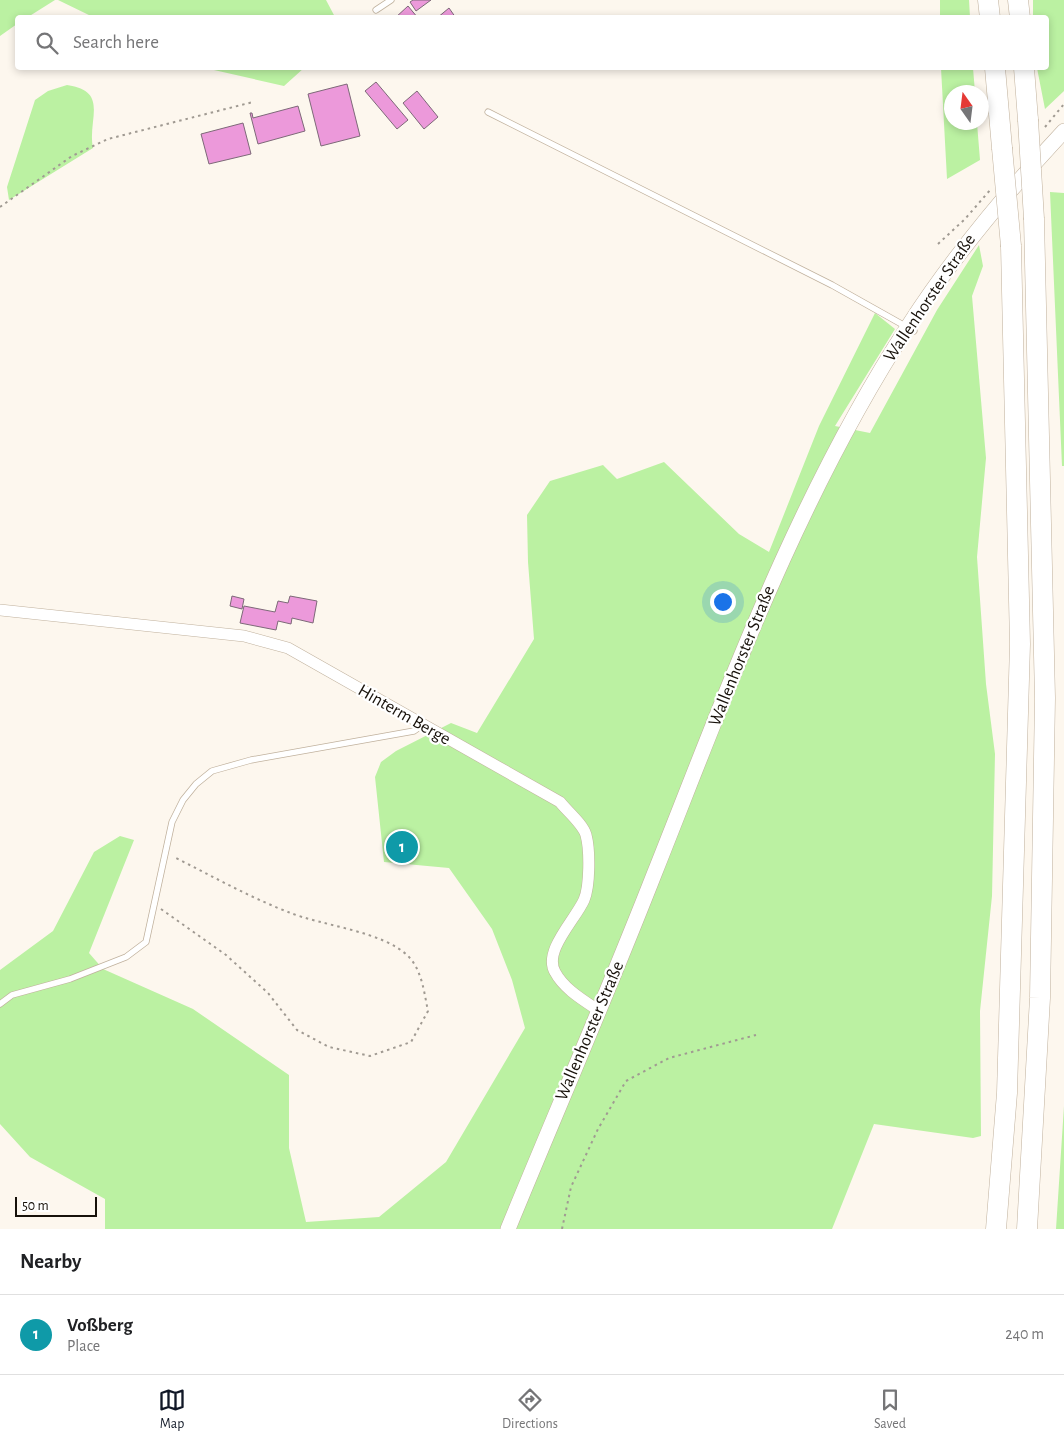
<!DOCTYPE html>
<meta charset="utf-8">
<style>
:root{--surface:#fff;--page:#f6f6f6;--text:#202124;--muted:#757577;--line:#e0e0e0;--accent:#111827}
body{margin:0;font-family:"Alegreya Sans",sans-serif;background:var(--page);color:var(--text)}
.compass{position:absolute;left:944px;top:85px;width:45px;height:45px;border-radius:50%;background:var(--surface);box-shadow:0 2px 8px #0003;rotate:346deg}
.scale{position:absolute;left:15px;bottom:12px;width:82px;box-sizing:border-box;padding-left:5px;border:2px solid #17110a;border-top:0;font-size:14px;line-height:18px;white-space:nowrap;color:#17110a;-webkit-text-stroke:4px #fff;paint-order:stroke}
.you{position:absolute;left:722px;top:601px;width:18px;height:18px;margin:-12px;border:4px solid #fff;border-radius:50%;background:#1a73e8;box-shadow:0 0 0 8px #1a73e833}
.badge{display:grid;place-items:center;width:32px;height:32px;border-radius:50%;background:var(--accent);color:#fff;font-size:16px;font-weight:700}
.pin{position:absolute;translate:-50% -50%;border:2px solid #fff;box-shadow:0 1px 5px #0006}
.list{margin:0;padding:0;list-style:none}
h2{display:flex;justify-content:space-between;align-items:center;height:65px;margin:0;padding:0 20px;font-size:21px}
h2 small{font-size:16px;font-weight:400;color:var(--muted)}
.list li{display:grid;grid-template-columns:32px 1fr auto;gap:15px;align-items:center;box-sizing:border-box;height:80px;padding:0 20px;border-top:1px solid var(--line)}
.list b{display:block;font-size:19px;white-space:nowrap}
.list p{margin:0;font-size:16px;white-space:nowrap;color:var(--muted)}
.list em{font-size:16px;font-style:normal;color:var(--muted)}
.icon{flex:none;width:28px;height:28px;fill:none;stroke:currentColor;stroke-width:2;stroke-linecap:round;stroke-linejoin:round}
.map{position:relative;flex:none;width:1064px;height:1229px;overflow:hidden}
.search{position:absolute;background:var(--surface);box-shadow:0 2px 8px #0003;left:15px;right:15px;top:15px;height:55px;display:flex;align-items:center;gap:12px;box-sizing:border-box;padding:0 18px;border-radius:5px;color:var(--muted);font-size:19px}
.sheet{height:145px;background:var(--surface)}
nav{display:flex;justify-content:space-around;align-items:center;box-sizing:border-box;height:70px;border-top:1px solid var(--line);background:var(--surface);font-size:14px;color:var(--muted)}
nav a{display:grid;justify-items:center;gap:2px}
nav .on{color:var(--accent)}
.map>svg:first-child{display:block}
.green{fill:#bbf1a2}
.building{fill:#ec99da;stroke:#7d6978}
.lines{fill:none;stroke-linecap:round;stroke-linejoin:round}
.service-casing{stroke:#c0b19d;stroke-width:7}
.minor-casing{stroke:#c0b19d;stroke-width:12}
.secondary-casing{stroke:#c0b19d;stroke-width:16}
.motorway-casing{stroke:#c0b19d;stroke-width:21}
.path{stroke:#a09a92;stroke-width:2;stroke-dasharray:2.5 4;stroke-linecap:butt}
.service{stroke:#fff;stroke-width:5.5}
.minor{stroke:#fff;stroke-width:11}
.secondary{stroke:#fff;stroke-width:15}
.motorway{stroke:#fff;stroke-width:20}
.motorway-bridge-casing{stroke:#c0b19d;stroke-width:21;stroke-linecap:butt}
.motorway-bridge{stroke:#fff;stroke-width:20}
.labels{text-anchor:middle;dominant-baseline:central;stroke-width:4.5;stroke-linejoin:round;paint-order:stroke}
.street-label{font-size:18px;fill:#17110a;stroke:#fff}
</style>
<div class="map">
<svg width="1064" height="1229" viewBox="0 0 1064 1229">
<rect width="100%" height="100%" fill="#fdf7ee"/>
<path class="green" d="M0,0H55L28,17L18,18L17,24L0,36Z
M58,0H326L335,17H93Z
M940,0H969L970,17H940Z
M1033,0H1064V91L1045,109L1037,68H1046V18L1033,17Z
M205,68H304L284,86Z
M941,68H973L975,92H952V122L977,123L980,160L947,179Z
M67,85C110,91 87,120 93,148L9,200L7,187L35,100L48,91Z
M1050,192L1064,193V466H1062Z
M979,245L983,266L972,296L986,458L977,557L986,684L995,754L992,896L980,1011L981,1136L973,1138L874,1124L832,1229H105V1199L30,1157L0,1124V970L53,931L94,852L120,836L134,840L89,953L103,969L193,1009L289,1075V1148L306,1222L379,1217L446,1162L525,1028L512,980L492,929L449,868L384,862L375,777L381,762L396,751L451,723L477,733L534,639L528,562L527,515L550,481L603,465L617,479L664,462L739,534L769,552L819,426L875,313L895,329L835,426L870,433L937,310Z
M1064,1106V1229H1056Z"/>
<path class="building" d="M413,0H431L416,11L410,2Z
M408,6L418,18H395Z
M449,8L456,18H437Z
M376,82L408,120L397,129L365,91Z
M347,84L360,136L321,146L308,94Z
M417,91L438,117L424,129L403,103Z
M298,106L305,131L258,144L250,113H252L253,118Z
M243,123L251,154L209,164L201,134Z
M232,596L244,599L242,609L230,606Z
M290,596L317,601L313,623L292,618L291,624L278,621L276,630L240,623L244,606L275,612L278,601L288,603Z"/>
<g class="lines">
<g class="service-casing">
<path id="service" d="M376,10L391,0
M488,112L832,285L914,331
M0,1004L12,995L70,979L126,957L146,942L172,822L183,800L196,784L212,771L251,760L414,731L421,726"/>
</g>
<g class="minor-casing">
<path id="minor" d="M0,610L244,636L288,648L560,802C567,811 583,824 586,835C590,850 590,886 584,900C575,920 543,951 555,972C564,989 583,1000 598,1010"/>
</g>
<g class="secondary-casing">
<path id="secondary" d="M508,1229C557,1110 608,992 655,872C729,686 798,495 909,325C954,255 1007,192 1064,131"/>
</g>
<g class="motorway-casing">
<path id="motorway" d="M988,0L990,18
M1018,0L1020,18
M995,68L1002,148
M1024,68L1028,120
M996,1229L1007,1093L1020,644L1011,246
M1027,1229L1040,998L1045,698L1034,219"/>
</g>
<path class="path" d="M1045,127L1064,104
M0,207L72,156L108,139L253,102
M938,244L965,219L991,189
M161,909L226,955L268,993L297,1030L329,1047L370,1056L411,1042L428,1011C424,992 422,971 409,957C384,931 322,926 288,912C247,896 212,876 174,857
M562,1229L571,1187L598,1129L626,1081L669,1058L756,1035"/>
<use href="#service" class="service"/>
<use href="#minor" class="minor"/>
<use href="#secondary" class="secondary"/>
<use href="#motorway" class="motorway"/>
<g class="motorway-bridge-casing">
<path id="motorway-bridge" d="M1028,120L1034,219
M1002,148L1011,246"/>
</g>
<use href="#motorway-bridge" class="motorway-bridge"/>
</g>
<g class="labels">
<g class="street-label">
<text transform="translate(930 298) rotate(-56)">Wallenhorster Straße</text>
<text transform="translate(742 656) rotate(-68)">Wallenhorster Straße</text>
<text transform="translate(404 715) rotate(30)">Hinterm Berge</text>
<text transform="translate(590 1031) rotate(-67)">Wallenhorster Straße</text>
</g>
</g>
</svg>
<svg class="compass" viewBox="-18 -18 36 36"><path d="M0-13l5 13h-10z" fill="#e53935"/><path d="M0 13l5-13h-10z" fill="#757577"/></svg>
<div class="scale">50 m</div>
<div class="you"></div>
<div class="pin badge" style="left:402px;top:847px;background:#0f9aa8">1</div>
<div class="search"><svg class="icon" aria-label="search" viewBox="0 0 24 24"><circle cx="10" cy="10" r="6"/><path d="M15 15l6 6"/></svg>Search here</div>
</div>
<section class="sheet">
<h2>Nearby<small></small></h2>
<ul class="list">
<li><span class="badge" style="background:#0f9aa8">1</span><div><b>Voßberg</b><p>Place</p></div><em>240 m</em></li>
</ul>
</section>
<nav>
<a class="on"><svg class="icon" aria-label="map" viewBox="0 0 24 24"><path d="M3 6l6-2 6 2 6-2v14l-6 2-6-2-6 2zM9 4v14M15 6v14"/></svg>Map</a>
<a><svg class="icon" aria-label="directions" viewBox="0 0 24 24"><path d="M12 3l9 9-9 9-9-9zM9 14v-3h6M13 9l2 2-2 2"/></svg>Directions</a>
<a><svg class="icon" aria-label="saved" viewBox="0 0 24 24"><path d="M7 4h10v16l-5-4-5 4z"/></svg>Saved</a>
</nav>
